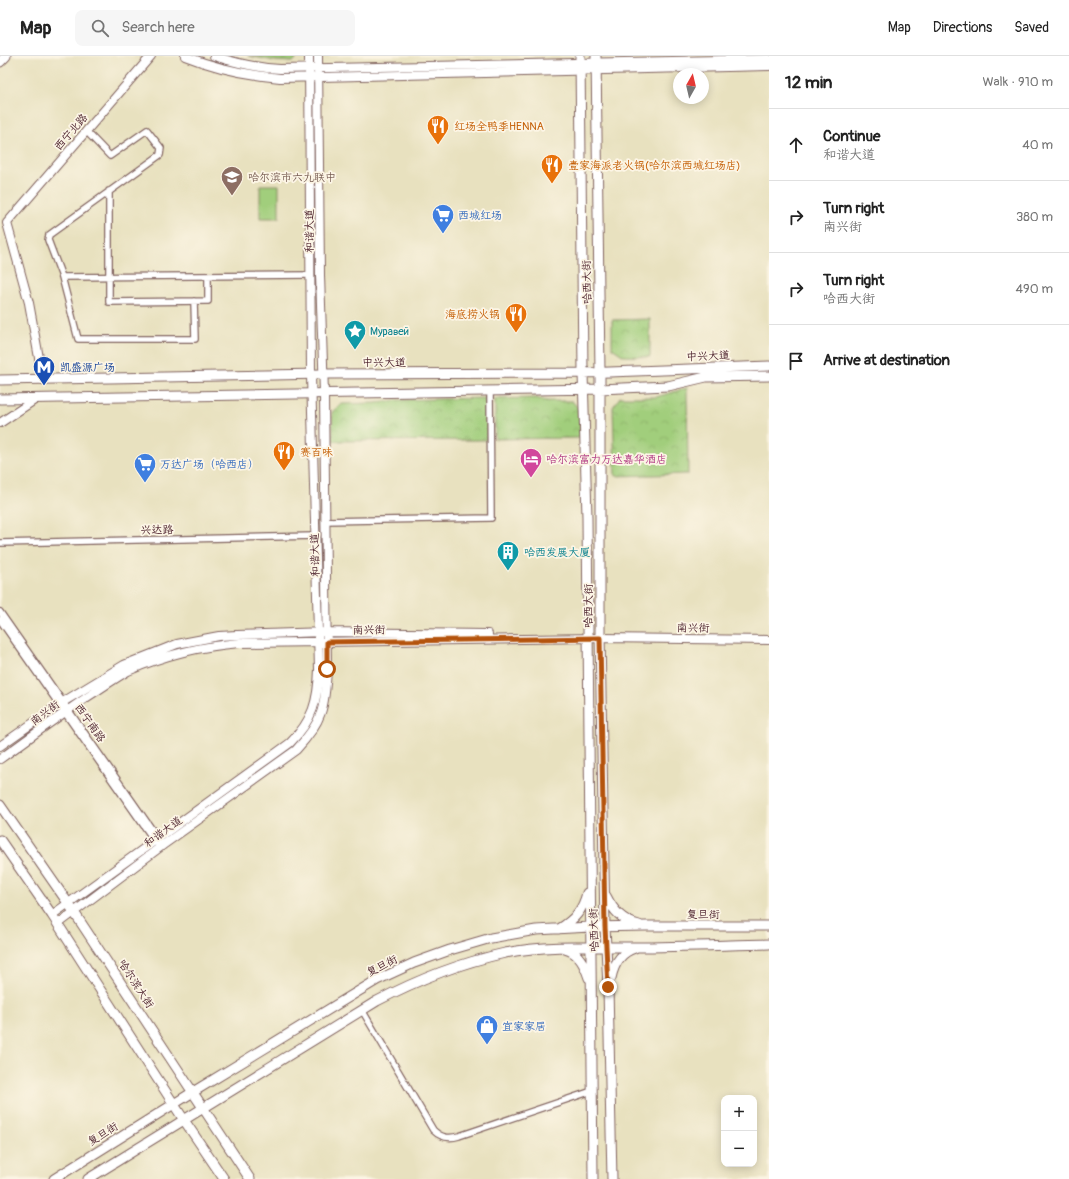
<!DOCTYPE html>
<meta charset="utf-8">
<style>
:root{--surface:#fff;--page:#f6f6f6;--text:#222;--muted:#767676;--line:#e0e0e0}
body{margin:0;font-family:Pangolin,"LXGW WenKai TC",sans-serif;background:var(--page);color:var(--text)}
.controls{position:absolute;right:12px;bottom:12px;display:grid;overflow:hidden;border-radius:8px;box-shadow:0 2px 10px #0003}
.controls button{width:36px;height:36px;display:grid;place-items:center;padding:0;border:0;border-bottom:1px solid var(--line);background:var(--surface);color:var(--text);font:20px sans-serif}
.compass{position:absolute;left:673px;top:12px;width:36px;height:36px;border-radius:50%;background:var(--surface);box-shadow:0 2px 10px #0003;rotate:8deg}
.stop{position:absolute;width:12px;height:12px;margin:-9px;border:3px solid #b45309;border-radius:50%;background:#fff}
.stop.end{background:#b45309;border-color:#fff;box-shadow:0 1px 4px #0008}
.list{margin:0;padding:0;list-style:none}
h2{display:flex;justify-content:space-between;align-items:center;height:52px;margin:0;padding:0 16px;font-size:17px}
h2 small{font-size:13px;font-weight:400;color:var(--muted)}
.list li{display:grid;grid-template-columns:26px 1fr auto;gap:12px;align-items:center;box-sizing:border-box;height:72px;padding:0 16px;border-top:1px solid var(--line)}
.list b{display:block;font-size:15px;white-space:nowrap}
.list p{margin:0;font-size:13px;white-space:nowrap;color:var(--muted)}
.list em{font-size:13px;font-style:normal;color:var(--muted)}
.icon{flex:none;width:22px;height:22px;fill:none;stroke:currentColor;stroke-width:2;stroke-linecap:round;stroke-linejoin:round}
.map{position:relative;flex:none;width:769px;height:1123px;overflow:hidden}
header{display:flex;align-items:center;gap:24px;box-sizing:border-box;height:56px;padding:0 20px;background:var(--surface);border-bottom:1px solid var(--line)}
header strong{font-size:19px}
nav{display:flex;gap:22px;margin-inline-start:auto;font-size:14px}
.search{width:280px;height:36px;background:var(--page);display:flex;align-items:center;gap:10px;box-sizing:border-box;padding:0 14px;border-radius:8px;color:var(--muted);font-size:15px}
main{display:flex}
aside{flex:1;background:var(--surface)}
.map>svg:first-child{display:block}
.grass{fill:#a1ce7b;stroke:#767653}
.park{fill:url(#park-crowns);stroke:#767653}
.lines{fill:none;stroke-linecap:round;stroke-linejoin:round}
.street-casing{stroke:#81635f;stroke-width:8}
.secondary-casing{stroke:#81635f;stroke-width:10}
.primary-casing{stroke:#81635f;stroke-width:11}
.street{stroke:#fff;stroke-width:5.5}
.secondary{stroke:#fff;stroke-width:8}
.primary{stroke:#fff;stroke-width:9}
.route{stroke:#b45309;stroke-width:5}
.labels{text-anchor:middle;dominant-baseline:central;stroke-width:3.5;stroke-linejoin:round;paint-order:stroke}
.food-label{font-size:11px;fill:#c56008;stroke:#fcf5e5;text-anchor:start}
.street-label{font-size:11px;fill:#4a1f2b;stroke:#fcf5e5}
.education-label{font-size:11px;fill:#785e54;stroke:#fcf5e5;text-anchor:start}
.shop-label{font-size:11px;fill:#366cbe;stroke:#fcf5e5;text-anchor:start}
.culture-label{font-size:11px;fill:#0d838f;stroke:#fcf5e5;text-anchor:start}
.transit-label{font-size:11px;fill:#164399;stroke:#fcf5e5;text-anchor:start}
.hotel-label{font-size:11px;fill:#b23c85;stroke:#fcf5e5;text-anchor:start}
</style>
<header>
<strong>Map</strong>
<div class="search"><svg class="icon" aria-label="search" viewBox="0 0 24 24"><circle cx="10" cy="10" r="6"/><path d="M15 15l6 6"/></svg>Search here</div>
<nav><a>Map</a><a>Directions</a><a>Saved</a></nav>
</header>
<main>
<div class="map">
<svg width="769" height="1123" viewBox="0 0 769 1123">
<defs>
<pattern id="park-crowns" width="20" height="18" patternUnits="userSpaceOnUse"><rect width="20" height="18" fill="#a1ce7b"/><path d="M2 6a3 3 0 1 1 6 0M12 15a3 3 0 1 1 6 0" fill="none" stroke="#8cb06a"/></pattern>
</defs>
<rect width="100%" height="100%" fill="#fcf5e5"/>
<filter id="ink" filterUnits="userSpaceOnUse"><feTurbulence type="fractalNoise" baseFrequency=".025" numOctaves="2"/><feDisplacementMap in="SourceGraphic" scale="8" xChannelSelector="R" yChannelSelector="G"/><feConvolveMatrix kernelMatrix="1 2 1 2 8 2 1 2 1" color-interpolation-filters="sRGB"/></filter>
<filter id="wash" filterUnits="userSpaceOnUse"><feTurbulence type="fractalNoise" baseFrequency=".012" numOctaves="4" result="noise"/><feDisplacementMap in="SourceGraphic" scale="16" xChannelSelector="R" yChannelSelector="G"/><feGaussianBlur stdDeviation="0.9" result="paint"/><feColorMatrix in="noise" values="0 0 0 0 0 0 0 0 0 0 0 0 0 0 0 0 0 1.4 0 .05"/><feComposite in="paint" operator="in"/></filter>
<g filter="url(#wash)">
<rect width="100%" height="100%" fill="#e8e1bf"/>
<path class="grass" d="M260,129H279V162H260Z"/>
<path class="park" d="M248,0H299L293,6L276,5Z
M650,263V301L624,300L612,292V264Z
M687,332L688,418L615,420L613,351L620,341H656Z
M487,342V384L333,385L332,356L341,348L376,347L396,344Z
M536,342L547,345H572L579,353L580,382L495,383V343Z"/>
</g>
<g filter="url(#ink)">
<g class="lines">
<g class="street-casing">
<path id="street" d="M86,75L110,100L147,74L161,92L160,99L49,179L48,184L62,221L311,219
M109,135V246L208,245V220
M62,221L78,283H195L194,245
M325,465L491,462L490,335
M0,487L315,480
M0,556L160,785
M0,564L156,787
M362,954L433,1074C441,1082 449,1083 459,1080L592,1035"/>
</g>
<g class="secondary-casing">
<path id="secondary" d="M185,0C215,12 248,19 280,22L769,10
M214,0C236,7 257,12 280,13L769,3
M43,324L29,247L7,167L151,0
M0,367L36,343
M0,690L63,646L124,609L177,588L219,580L237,579L326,576L488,578
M0,703C31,681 62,657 95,636C106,629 117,621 128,615C164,599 201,590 240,587L600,582L769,584
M52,859L290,687C313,664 318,645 319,613L311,319L309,0
M58,868L163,789L296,694C323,665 325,651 327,613L324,337L320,219L318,0"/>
</g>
<g class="primary-casing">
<path id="primary" d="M580,0L583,317L587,461L593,1123
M596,0L600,316V578L605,871L608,931L612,1123
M0,6L6,0
M0,324L323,318L583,317L769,310
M0,343L600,333L668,330L706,321L769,320
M0,749L68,847L250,1123
M0,784L52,859L184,1064L224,1123
M606,840C613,854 622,865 639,869
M559,873C574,864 583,854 587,837
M565,893C579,896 585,910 589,922
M611,922C614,908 621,896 635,892
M54,1123L193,1036L377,924L414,907L450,894L491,882L536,874L590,871L646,870H769
M88,1123L377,945C417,924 460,907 505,897C547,889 592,891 635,891C680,891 724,889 769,888"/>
</g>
<use href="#street" class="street"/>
<use href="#secondary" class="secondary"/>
<use href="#primary" class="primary"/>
</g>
</g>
<g class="lines" filter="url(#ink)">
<path class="route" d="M327,613V586L600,582L605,871L608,931"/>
</g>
<defs>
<g id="restaurant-pin" transform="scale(1.15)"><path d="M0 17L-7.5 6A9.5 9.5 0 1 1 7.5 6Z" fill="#e8710a" stroke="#fcf5e5"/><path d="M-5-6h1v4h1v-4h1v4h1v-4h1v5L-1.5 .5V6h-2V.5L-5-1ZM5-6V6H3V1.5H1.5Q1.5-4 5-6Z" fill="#fff"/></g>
<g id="school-pin" transform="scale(1.15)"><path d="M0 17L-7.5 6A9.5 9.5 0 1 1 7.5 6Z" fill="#8d6e63" stroke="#fcf5e5"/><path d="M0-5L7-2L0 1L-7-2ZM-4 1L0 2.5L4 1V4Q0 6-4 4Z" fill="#fff"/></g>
<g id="supermarket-pin" transform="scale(1.15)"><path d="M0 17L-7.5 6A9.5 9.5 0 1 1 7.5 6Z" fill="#3f7fe0" stroke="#fcf5e5"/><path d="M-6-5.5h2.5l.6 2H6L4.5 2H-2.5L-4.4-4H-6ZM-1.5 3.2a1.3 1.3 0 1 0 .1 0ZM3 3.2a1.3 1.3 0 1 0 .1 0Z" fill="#fff"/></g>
<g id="sight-pin" transform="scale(1.15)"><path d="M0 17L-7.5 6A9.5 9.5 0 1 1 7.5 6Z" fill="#0f9aa8" stroke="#fcf5e5"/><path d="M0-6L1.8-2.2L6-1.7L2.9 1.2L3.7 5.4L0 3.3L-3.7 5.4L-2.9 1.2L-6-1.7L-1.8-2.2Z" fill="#fff"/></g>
<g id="metro-pin" transform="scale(1.15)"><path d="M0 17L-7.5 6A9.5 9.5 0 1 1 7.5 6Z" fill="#1a4fb4" stroke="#fcf5e5"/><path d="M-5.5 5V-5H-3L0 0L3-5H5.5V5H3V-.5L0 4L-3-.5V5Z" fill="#fff"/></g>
<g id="hotel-pin" transform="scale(1.15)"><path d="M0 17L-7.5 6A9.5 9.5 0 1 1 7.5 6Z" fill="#d1479c" stroke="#fcf5e5"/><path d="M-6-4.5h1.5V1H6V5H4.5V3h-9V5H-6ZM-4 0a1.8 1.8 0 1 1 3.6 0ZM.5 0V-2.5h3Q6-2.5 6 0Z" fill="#fff"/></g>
<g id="building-pin" transform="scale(1.15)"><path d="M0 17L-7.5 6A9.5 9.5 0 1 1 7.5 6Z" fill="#0f9aa8" stroke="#fcf5e5"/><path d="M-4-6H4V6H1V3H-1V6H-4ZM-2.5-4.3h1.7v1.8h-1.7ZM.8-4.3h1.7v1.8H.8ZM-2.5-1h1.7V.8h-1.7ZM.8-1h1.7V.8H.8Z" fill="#fff"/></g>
<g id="shop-pin" transform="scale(1.15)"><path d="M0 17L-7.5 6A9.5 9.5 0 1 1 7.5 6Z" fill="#3f7fe0" stroke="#fcf5e5"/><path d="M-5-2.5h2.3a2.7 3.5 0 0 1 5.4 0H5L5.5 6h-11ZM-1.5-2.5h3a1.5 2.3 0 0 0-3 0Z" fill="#fff"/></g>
</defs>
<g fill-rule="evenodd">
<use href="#restaurant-pin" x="438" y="70"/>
<use href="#restaurant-pin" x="552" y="109"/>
<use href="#school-pin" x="232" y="121"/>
<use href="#supermarket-pin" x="443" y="159"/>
<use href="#restaurant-pin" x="516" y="258"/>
<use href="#sight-pin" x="355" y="275"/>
<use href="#metro-pin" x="44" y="311"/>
<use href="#restaurant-pin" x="284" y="396"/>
<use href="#hotel-pin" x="531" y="403"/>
<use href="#supermarket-pin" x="145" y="408"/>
<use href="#building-pin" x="508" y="496"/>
<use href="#shop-pin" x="487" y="970"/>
</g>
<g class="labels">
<g class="food-label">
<text x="454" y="70">红场全鸭季HENNA</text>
<text x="568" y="109">壹家海派老火锅(哈尔滨西城红场店)</text>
<text x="500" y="258" text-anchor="end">海底捞火锅</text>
<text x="300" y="396">赛百味</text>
</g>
<g class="street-label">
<text transform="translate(71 76) rotate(-49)">西宁北路</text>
<text transform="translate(309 175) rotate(-90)">和谐大道</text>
<text transform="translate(587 226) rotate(-91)">哈西大街</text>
<text transform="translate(708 300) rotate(-2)">中兴大道</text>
<text x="384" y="306">中兴大道</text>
<text transform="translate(157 474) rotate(-1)">兴达路</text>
<text transform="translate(315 499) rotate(-91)">和谐大道</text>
<text transform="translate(588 550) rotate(-90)">哈西大街</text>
<text transform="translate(693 572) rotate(1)">南兴街</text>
<text transform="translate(369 574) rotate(-1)">南兴街</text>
<text transform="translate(45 657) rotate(-37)">南兴街</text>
<text transform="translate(90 667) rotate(55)">西宁南路</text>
<text transform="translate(163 776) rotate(-36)">和谐大道</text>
<text x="703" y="858">复旦街</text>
<text transform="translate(594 874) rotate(-92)">哈西大街</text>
<text transform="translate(382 910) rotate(-27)">复旦街</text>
<text transform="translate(136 928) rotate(57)">哈尔滨大街</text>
<text transform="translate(103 1078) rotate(-32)">复旦街</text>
</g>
<g class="education-label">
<text x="248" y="121">哈尔滨市六九联中</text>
</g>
<g class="shop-label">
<text x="458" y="159">西城红场</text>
<text x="160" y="408">万达广场（哈西店）</text>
<text x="502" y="970">宜家家居</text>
</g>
<g class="culture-label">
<text x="370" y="275">Муравей</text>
<text x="524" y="496">哈西发展大厦</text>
</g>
<g class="transit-label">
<text x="60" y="311">凯盛源广场</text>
</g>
<g class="hotel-label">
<text x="546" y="403">哈尔滨富力万达嘉华酒店</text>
</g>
</g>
</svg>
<div class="controls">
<button>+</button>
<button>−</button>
</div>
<svg class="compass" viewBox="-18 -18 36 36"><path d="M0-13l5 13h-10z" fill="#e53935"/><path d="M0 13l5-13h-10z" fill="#767676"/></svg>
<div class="stop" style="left:327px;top:613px"></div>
<div class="stop end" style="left:608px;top:931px"></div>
</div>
<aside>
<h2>12 min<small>Walk · 910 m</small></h2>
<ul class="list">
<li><svg class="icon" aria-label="ahead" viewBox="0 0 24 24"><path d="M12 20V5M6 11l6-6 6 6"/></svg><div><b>Continue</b><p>和谐大道</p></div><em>40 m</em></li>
<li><svg class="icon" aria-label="right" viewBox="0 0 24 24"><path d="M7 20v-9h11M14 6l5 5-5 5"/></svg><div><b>Turn right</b><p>南兴街</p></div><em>380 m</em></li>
<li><svg class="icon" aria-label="right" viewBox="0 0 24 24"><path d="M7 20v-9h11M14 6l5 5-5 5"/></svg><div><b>Turn right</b><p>哈西大街</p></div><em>490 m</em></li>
<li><svg class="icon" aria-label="arrive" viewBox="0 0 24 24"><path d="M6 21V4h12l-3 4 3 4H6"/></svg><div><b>Arrive at destination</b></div></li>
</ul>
</aside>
</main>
